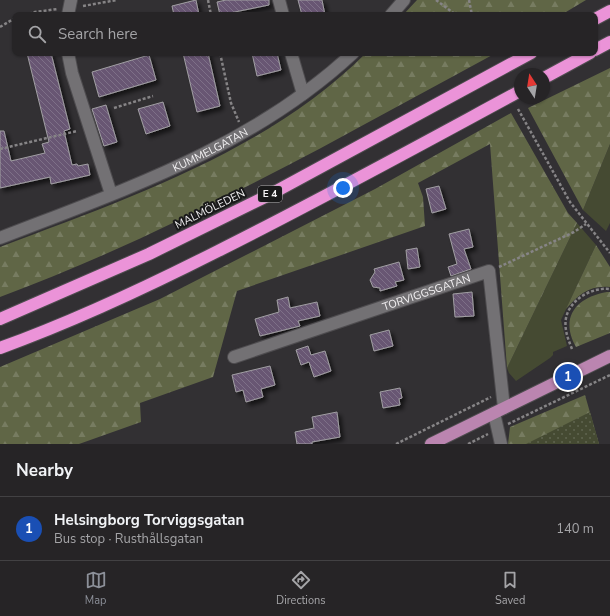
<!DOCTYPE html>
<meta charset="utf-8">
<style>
:root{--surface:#262426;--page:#323032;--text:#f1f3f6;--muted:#a4a4a7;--line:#424143;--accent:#8c9099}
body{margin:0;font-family:"Nunito Sans",sans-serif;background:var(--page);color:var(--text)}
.compass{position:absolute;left:514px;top:68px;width:36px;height:36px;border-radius:50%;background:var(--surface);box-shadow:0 1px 3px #0004;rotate:348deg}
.you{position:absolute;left:343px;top:188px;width:14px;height:14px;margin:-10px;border:3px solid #fff;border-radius:50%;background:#1a73e8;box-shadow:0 0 0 6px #1a73e833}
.badge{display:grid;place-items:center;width:26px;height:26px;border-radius:50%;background:var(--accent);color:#fff;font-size:13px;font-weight:700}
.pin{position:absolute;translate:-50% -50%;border:2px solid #fff;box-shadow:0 1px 4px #0006}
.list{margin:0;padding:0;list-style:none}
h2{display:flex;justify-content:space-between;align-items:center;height:52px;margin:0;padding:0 16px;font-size:17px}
h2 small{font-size:13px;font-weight:400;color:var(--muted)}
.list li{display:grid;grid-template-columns:26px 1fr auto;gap:12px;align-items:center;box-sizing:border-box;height:64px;padding:0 16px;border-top:1px solid var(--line)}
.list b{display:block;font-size:15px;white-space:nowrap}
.list p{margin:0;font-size:13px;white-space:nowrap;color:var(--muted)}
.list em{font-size:13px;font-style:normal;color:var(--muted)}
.icon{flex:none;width:22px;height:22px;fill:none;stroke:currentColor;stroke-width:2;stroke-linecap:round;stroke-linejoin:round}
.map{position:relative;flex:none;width:610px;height:444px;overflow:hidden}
.search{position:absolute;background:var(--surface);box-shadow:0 1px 3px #0004;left:12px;right:12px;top:12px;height:44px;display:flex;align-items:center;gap:10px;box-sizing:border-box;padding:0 14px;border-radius:8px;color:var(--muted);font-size:15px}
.sheet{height:116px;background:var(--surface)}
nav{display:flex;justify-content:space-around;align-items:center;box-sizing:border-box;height:56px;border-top:1px solid var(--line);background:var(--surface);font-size:11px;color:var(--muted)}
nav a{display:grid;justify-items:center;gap:2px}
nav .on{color:var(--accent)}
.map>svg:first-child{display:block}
.grass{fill:#454a32}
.forest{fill:url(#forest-firs)}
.park{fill:url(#park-dots)}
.building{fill:url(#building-back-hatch);stroke:#a19fa3;filter:url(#shadow)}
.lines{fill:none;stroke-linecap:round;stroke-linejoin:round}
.minor-casing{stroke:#4e4c4f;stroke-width:14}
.major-casing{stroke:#4e4c4f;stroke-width:14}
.highway-casing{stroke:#4e4c4f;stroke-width:14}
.path{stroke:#868486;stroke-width:2.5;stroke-dasharray:3 2;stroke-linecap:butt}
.minor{stroke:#737174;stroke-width:12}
.major{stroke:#bb85b0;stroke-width:12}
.highway{stroke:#eb93d8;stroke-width:12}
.labels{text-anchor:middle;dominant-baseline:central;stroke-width:4;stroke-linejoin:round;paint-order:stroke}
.shield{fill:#19191a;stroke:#b2b1b3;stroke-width:1}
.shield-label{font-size:10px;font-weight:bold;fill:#f4f2f4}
.street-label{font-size:11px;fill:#f4f2f4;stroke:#19191a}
</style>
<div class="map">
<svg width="610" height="444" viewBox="0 0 610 444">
<defs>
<pattern id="forest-firs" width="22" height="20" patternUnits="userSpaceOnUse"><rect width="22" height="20" fill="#606646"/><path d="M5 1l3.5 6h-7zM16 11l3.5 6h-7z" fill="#777c61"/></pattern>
<pattern id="park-dots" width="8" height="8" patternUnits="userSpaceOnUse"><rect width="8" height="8" fill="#454a32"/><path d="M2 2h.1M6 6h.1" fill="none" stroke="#606550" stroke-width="1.8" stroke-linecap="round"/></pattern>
<pattern id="building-back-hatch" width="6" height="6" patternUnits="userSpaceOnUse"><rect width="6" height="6" fill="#685773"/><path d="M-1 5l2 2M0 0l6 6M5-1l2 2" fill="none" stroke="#7e7088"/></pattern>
<filter id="shadow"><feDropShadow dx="3.5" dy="3.5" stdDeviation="2" flood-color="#0009"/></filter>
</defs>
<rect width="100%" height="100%" fill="#323033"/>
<path class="grass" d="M610,144V223L606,231L583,210Z
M577,223L596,245L561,320L567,346L553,352V355L550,358L516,381L509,373L507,368Z"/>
<path class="forest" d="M417,0H586L561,15H403Z
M366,53H496C438,85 379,116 321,148C216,203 111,256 0,297V247C127,199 268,151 366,53Z
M610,68V144L583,210L528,108Z
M511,113L568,213L577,223L507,368L490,144L418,183L423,197L425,226L237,291L213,377L140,403L141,422L79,444H0V367L160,299L375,189Z
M596,245L610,267V287C590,285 579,294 566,309Z
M607,292H610V333L576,347C559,317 577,297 607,292Z
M585,395L599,444H508L510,427Z"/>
<path class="park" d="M590,412L599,444H526Z"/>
<path class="building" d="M196,0L199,15H174L172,6Z
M226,0H269V5L220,15L217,2Z
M298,0H322L325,15H302Z
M27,53H51L70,129L64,131L72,165L77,164L78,166L88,164L90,175L51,184L50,177L0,188V131H4L11,161L45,153L42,144L49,142Z
M183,53H208L220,106L197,112Z
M252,53H277L281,70L257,76Z
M149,55L156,80L99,97L92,72Z
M163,102L170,126L146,134L138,109Z
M106,105L117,142L104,146L92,109Z
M439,186L446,209L432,213L426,189Z
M469,229L473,247L464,249L471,269L451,276L448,267L457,264L449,234Z
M417,248L420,267L408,269L406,250Z
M399,262L404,280L395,282L397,286L380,291V288L373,287L370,280L375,272L374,269Z
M472,292L474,316L455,317L453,294Z
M288,297L290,308L317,302L320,316L298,321L300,326L260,336L255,319L279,312L277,300Z
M389,330L393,346L374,351L370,335Z
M308,346L311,355L325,351L331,371L314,377L309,362L301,365L296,350Z
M270,366L275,385L261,389L263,397L246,402L243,390L236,392L232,375Z
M400,388L402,398L399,399L400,405L383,408L380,392Z
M337,412L340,437L312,442V444H297L295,432L314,428L312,417Z"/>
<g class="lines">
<g class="minor-casing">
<g id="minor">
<path d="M279,0L283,15"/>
<path d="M68,15L71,0"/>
<path d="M391,15L404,0"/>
<path d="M68,53L72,73L111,194"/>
<path d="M291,53L303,94"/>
<path id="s1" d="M0,238C126,189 252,147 353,53"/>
<path id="s2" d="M234,357L489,271L504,408"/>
<path d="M494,413L501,444"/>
</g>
</g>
<g class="major-casing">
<path id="major" d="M431,444L610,356"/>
</g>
<g class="highway-casing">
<path id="highway" d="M595,19L610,11
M595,50L610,42
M544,78L590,53
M0,319L149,254L271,194L531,53
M0,348C75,321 147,287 218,251C320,200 420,145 520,91"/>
</g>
<path class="path" d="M208,0L211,15
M436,0L456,15
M469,0L472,15
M83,6L117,0
M24,15L35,12L58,9
M0,27L15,18
M220,53L231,103L239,122
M488,53L490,56
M114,108L153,96
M518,109L570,202L610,253
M0,149L77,131
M499,267L574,232L586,224
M572,349C568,339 564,329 566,318C570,299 592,287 610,289
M508,424L610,375
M396,444L491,397
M468,444L488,434"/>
<use href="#minor" class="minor"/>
<use href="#major" class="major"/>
<use href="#highway" class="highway"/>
</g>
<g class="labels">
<rect class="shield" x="258" y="186" width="24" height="16" rx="3"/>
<g class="shield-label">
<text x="270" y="194">E 4</text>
</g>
<g class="street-label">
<text stroke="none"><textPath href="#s1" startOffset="228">KUMMELGATAN</textPath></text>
<text transform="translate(210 209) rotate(-26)">MALMÖLEDEN</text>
<text stroke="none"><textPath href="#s2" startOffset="203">TORVIGGSGATAN</textPath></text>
</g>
</g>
</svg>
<svg class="compass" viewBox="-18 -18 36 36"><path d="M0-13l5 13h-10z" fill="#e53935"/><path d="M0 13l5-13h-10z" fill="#a4a4a7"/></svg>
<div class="you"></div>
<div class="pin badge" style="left:568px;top:377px;background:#1a4fb4">1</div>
<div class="search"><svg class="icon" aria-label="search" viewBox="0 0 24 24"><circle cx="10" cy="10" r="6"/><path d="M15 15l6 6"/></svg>Search here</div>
</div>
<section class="sheet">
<h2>Nearby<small></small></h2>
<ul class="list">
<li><span class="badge" style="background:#1a4fb4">1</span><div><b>Helsingborg Torviggsgatan</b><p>Bus stop · Rusthållsgatan</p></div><em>140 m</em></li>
</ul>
</section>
<nav>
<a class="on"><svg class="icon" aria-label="map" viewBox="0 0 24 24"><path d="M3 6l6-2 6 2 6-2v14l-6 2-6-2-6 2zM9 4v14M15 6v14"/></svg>Map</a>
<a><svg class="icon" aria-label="directions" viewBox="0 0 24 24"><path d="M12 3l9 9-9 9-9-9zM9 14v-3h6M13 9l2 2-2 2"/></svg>Directions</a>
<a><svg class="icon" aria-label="saved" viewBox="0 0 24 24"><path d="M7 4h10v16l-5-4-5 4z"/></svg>Saved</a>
</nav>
